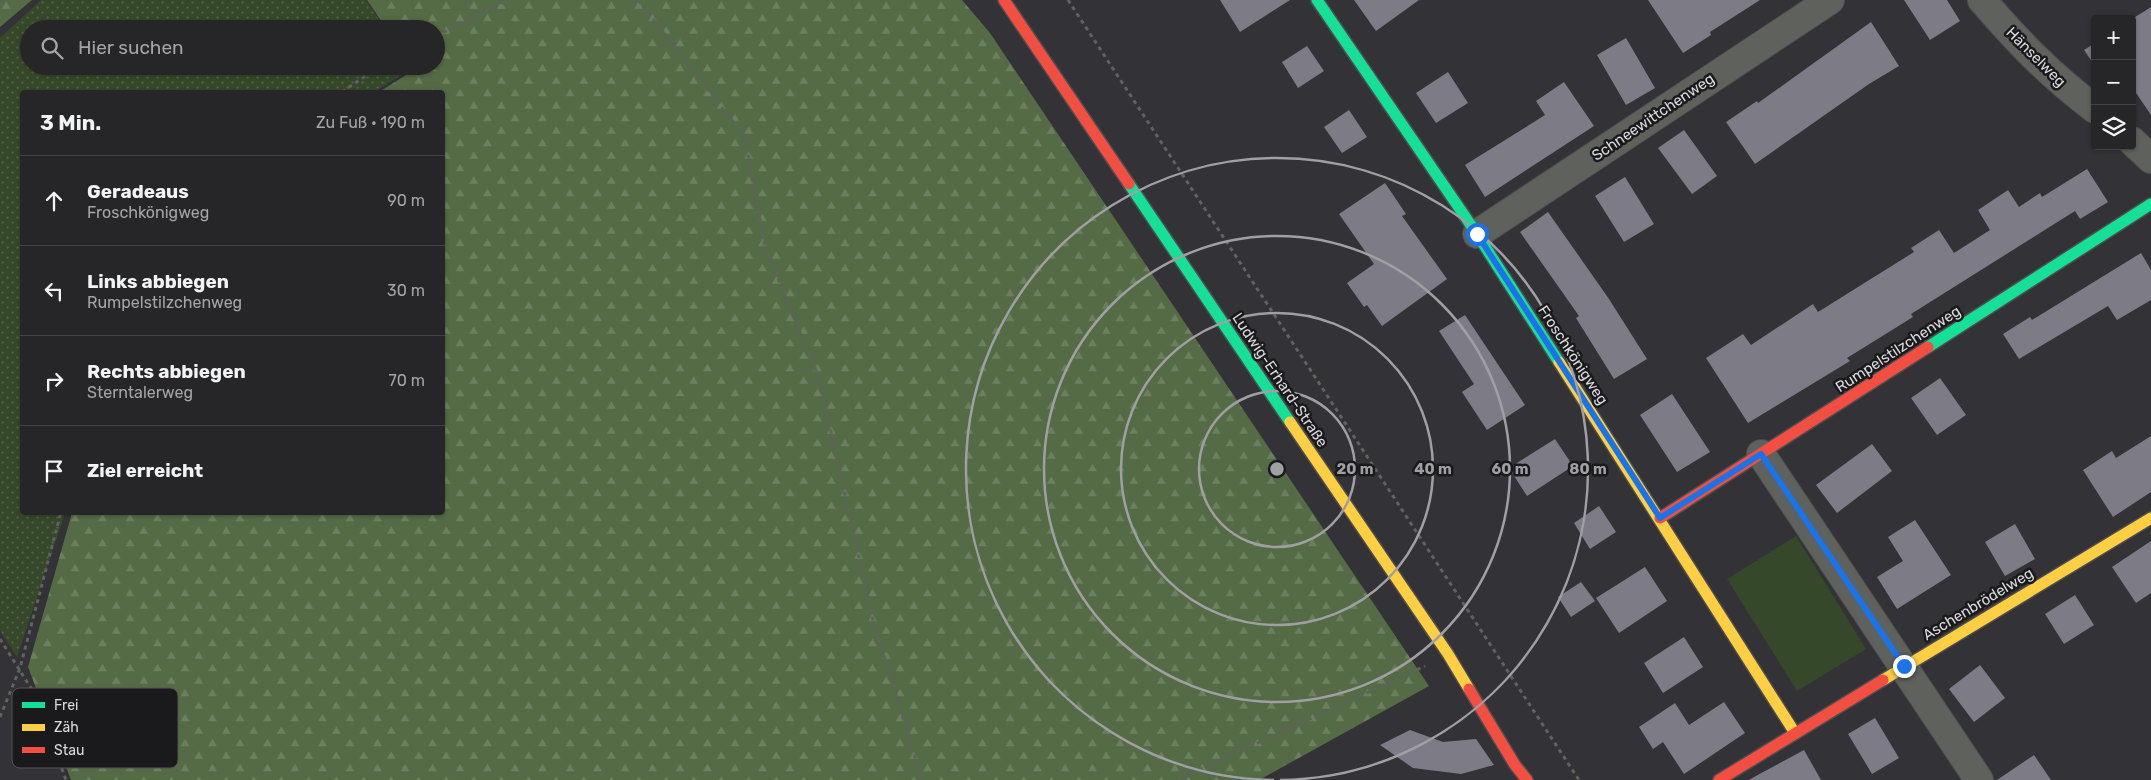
<!DOCTYPE html>
<html lang="de">
<meta charset="utf-8">
<style>
:root{--surface:#262628;--page:#323234;--text:#f1f3f6;--muted:#a4a5a8;--line:#424345}
body{margin:0;font-family:Rubik,sans-serif;background:var(--page);color:var(--text)}
.controls{position:absolute;right:15px;top:15px;display:grid;overflow:hidden;border-radius:5px;box-shadow:0 1px 4px #0004}
.controls button{width:45px;height:45px;display:grid;place-items:center;padding:0;border:0;border-bottom:1px solid var(--line);background:var(--surface);color:var(--text);font:25px sans-serif}
.stop{position:absolute;width:15px;height:15px;margin:-11px;border:4px solid #1a73e8;border-radius:50%;background:#fff}
.stop.end{background:#1a73e8;border-color:#fff;box-shadow:0 1px 5px #0008}
.list{margin:0;padding:0;list-style:none}
h2{display:flex;justify-content:space-between;align-items:center;height:65px;margin:0;padding:0 20px;font-size:21px}
h2 small{font-size:16px;font-weight:400;color:var(--muted)}
.list li{display:grid;grid-template-columns:32px 1fr auto;gap:15px;align-items:center;box-sizing:border-box;height:90px;padding:0 20px;border-top:1px solid var(--line)}
.list b{display:block;font-size:19px;white-space:nowrap}
.list p{margin:0;font-size:16px;white-space:nowrap;color:var(--muted)}
.list em{font-size:16px;font-style:normal;color:var(--muted)}
.icon{flex:none;width:28px;height:28px;fill:none;stroke:currentColor;stroke-width:2;stroke-linecap:round;stroke-linejoin:round}
.map{position:relative;flex:none;width:2151px;height:780px;overflow:hidden}
.search{position:absolute;background:var(--surface);box-shadow:0 1px 4px #0004;left:20px;top:20px;width:425px;height:55px;display:flex;align-items:center;gap:12px;box-sizing:border-box;padding:0 18px;border-radius:28px;color:var(--muted);font-size:19px}
.panel{position:absolute;background:var(--surface);box-shadow:0 1px 4px #0004;left:20px;top:90px;width:425px;height:425px;border-radius:5px}
.map>svg:first-child{display:block}
.green{fill:#36482a}
.forest{fill:url(#forest-firs)}
.garden{fill:url(#garden-dots)}
.building{fill:#7d7b86}
.lines{fill:none;stroke-linecap:round;stroke-linejoin:round}
.street-casing{stroke:#4e4e50;stroke-width:30}
.fast-casing{stroke:#4e4e50;stroke-width:14}
.slow-casing{stroke:#4e4e50;stroke-width:14}
.jam-casing{stroke:#4e4e50;stroke-width:14}
.path{stroke:#5f625f;stroke-width:3;stroke-dasharray:4 4;stroke-linecap:butt}
.street{stroke:#5f615d;stroke-width:28}
.fast{stroke:#16e098;stroke-width:11}
.slow{stroke:#ffcf43;stroke-width:11}
.jam{stroke:#f24e42;stroke-width:11}
.route{stroke:#1a73e8;stroke-width:6}
.ring{fill:none;stroke:#a09fa4;stroke-width:2.5}
.labels{text-anchor:middle;dominant-baseline:central;stroke-width:5;stroke-linejoin:round;paint-order:stroke}
.street-label{font-size:15px;fill:#dbdadf;stroke:#1a191c}
.key{fill:#1a191c;stroke:#545356;stroke-width:1}
.key-label{font-size:14px;fill:#dbdadf}
.centre{fill:#a09fa4;stroke:#1a191c;stroke-width:2.5}
.ring-label{font-size:15px;text-anchor:middle;font-weight:bold;fill:#a09fa4;stroke:#1a191c;stroke-width:5;stroke-linejoin:round;paint-order:stroke}
</style>
<div class="map">
<svg width="2151" height="780" viewBox="0 0 2151 780">
<defs>
<pattern id="forest-firs" width="22" height="20" patternUnits="userSpaceOnUse" patternTransform="scale(1.25)"><rect width="22" height="20" fill="#546b45"/><path d="M5 1l3.5 6h-7zM16 11l3.5 6h-7z" fill="#6c805f"/></pattern>
<pattern id="garden-dots" width="8" height="8" patternUnits="userSpaceOnUse" patternTransform="scale(1.25)"><rect width="8" height="8" fill="#36482a"/><path d="M2 2h.1M6 6h.1" fill="none" stroke="#526248" stroke-width="1.8" stroke-linecap="round"/></pattern>
</defs>
<rect width="100%" height="100%" fill="#333236"/>
<path class="green" d="M1796,536L1866,649L1797,691L1727,579Z"/>
<path class="forest" d="M0,0H32L0,27Z
M367,0H962L990,33L1429,686L1259,780H71L28,667L72,513L442,512V92H379L414,70L412,66H436V29H387Z"/>
<path class="garden" d="M41,0H366L385,29H29V66H409L411,69L374,92H22V512L65,513L17,657L0,631V38Z"/>
<path class="building" d="M1220,0H1290L1240,32Z
M1354,0H1419L1376,31Z
M1648,0H1760L1710,32L1711,35L1683,53Z
M1904,0H1947L1960,21L1930,40Z
M2151,7V115L2132,87V19Z
M1871,22L1899,66L1869,84L1755,164L1726,122L1757,101L1758,103Z
M1626,38L1655,88L1626,105L1597,55Z
M2095,43V66L2084,50Z
M1307,46L1324,71L1298,88L1282,62Z
M1448,72L1468,103L1436,123L1416,93Z
M1564,82L1594,126L1485,197L1465,165L1545,115L1536,101Z
M1349,110L1367,137L1342,153L1324,127Z
M1684,130L1717,176L1692,194L1658,148Z
M2087,169L2108,202L2080,219L2075,211L1911,314L1913,317L1847,358L1850,361L1748,423L1706,358L1743,334L1751,345L1813,304L1818,312L1914,252L1911,248L1939,230L1954,253L1990,230L1978,210L2008,190L2019,207L2040,193L2042,197Z
M1625,177L1654,224L1624,242L1595,196Z
M1385,183L1406,214L1402,216L1447,279L1382,326L1367,305L1364,307L1347,283L1374,264L1339,214Z
M1548,212L1609,299L1647,359L1614,379L1576,318L1579,316L1520,232Z
M2141,253L2151,270V300L2117,320L2108,306L2019,359L2003,334L2030,317L2032,320Z
M1465,315L1525,405L1487,430L1462,392L1474,384L1439,331Z
M1940,378L1966,415L1937,435L1911,398Z
M1672,394L1710,452L1677,472L1640,415Z
M2151,436V492L2113,517L2083,470L2112,451L2116,458Z
M1555,439L1573,466L1527,496L1509,468Z
M1872,444L1892,471L1837,513L1816,485Z
M1599,506L1616,532L1590,549L1574,523Z
M1915,520L1951,575L1897,609L1877,577L1903,561L1888,537Z
M2015,524L2035,559L2005,576L1985,542Z
M2151,541V593L2136,603L2112,567Z
M1645,567L1667,601L1619,633L1596,598Z
M1581,582L1595,601L1571,617L1558,597Z
M2075,595L2094,625L2064,644L2045,614Z
M1684,637L1703,667L1663,693L1644,663Z
M1980,665L2005,698L1974,722L1949,689Z
M1724,702L1745,733L1684,774L1663,742L1653,749L1639,727L1675,703L1689,725Z
M1875,718L1899,758L1872,774L1848,734Z
M1410,730L1443,742L1476,739L1494,765L1461,774L1413,768L1380,745Z
M1804,750L1821,780H1749L1754,777Z
M2034,755L2051,780H1997Z"/>
<g class="lines">
<g class="street-casing">
<path id="street" d="M1982,0C2018,42 2050,75 2095,109
M2132,141L2151,159
M1477,234L1830,0
M1761,454L1979,780"/>
</g>
<g class="fast-casing">
<path id="fast" d="M1317,0L1477,234L1559,362
M1129,184L1290,422
M1928,347L2151,204"/>
</g>
<g class="slow-casing">
<path id="slow" d="M1559,362L1795,733
M1290,422L1448,654L1469,689
M1883,680L2151,518"/>
</g>
<g class="jam-casing">
<path id="jam" d="M1004,0L1129,184
M1660,518L1928,347
M1469,689L1515,765L1527,780
M1719,780L1883,680"/>
</g>
<path class="path" d="M638,0L745,137L765,247L819,378L873,620L922,780
M1068,0L1579,780
M436,36L507,0
M342,92L380,66
M0,639L34,693L66,780
M0,717L20,668L61,512
M1177,780L1425,666"/>
<use href="#street" class="street"/>
<use href="#fast" class="fast"/>
<use href="#slow" class="slow"/>
<use href="#jam" class="jam"/>
</g>
<g class="lines">
<path class="route" d="M1477,234L1660,518L1761,454L1904,666"/>
</g>
<g class="ring">
<circle cx="1277" cy="469" r="78"/>
<circle cx="1277" cy="469" r="156"/>
<circle cx="1277" cy="469" r="233"/>
<path d="M1274 780A311 311 0 1 1 1280 780"/>
</g>
<g class="labels">
<g class="street-label">
<text transform="translate(2036 57) rotate(45)">Hänselweg</text>
<text transform="translate(1653 117) rotate(-34)">Schneewittchenweg</text>
<text transform="translate(1898 349) rotate(-33)">Rumpelstilzchenweg</text>
<text transform="translate(1573 355) rotate(57)">Froschkönigweg</text>
<text transform="translate(1280 380) rotate(56)">Ludwig-Erhard-Straße</text>
<text transform="translate(1978 604) rotate(-31)">Aschenbrödelweg</text>
</g>
</g>
<rect x="12" y="688" width="166" height="80" rx="8" class="key"/>
<rect x="22" y="702" width="23" height="6" fill="#16e098"/>
<rect x="22" y="724" width="23" height="7" fill="#ffcf43"/>
<rect x="22" y="747" width="23" height="6" fill="#f24e42"/>
<g class="key-label">
<text x="54" y="710">Frei</text>
<text x="54" y="732">Zäh</text>
<text x="54" y="755">Stau</text>
</g>
<circle cx="1277" cy="469" r="8" class="centre"/>
<g class="ring-label">
<text x="1355" y="474">20 m</text>
<text x="1433" y="474">40 m</text>
<text x="1510" y="474">60 m</text>
<text x="1588" y="474">80 m</text>
</g>
</svg>
<div class="controls">
<button>+</button>
<button>−</button>
<button><svg class="icon" aria-label="layers" viewBox="0 0 24 24"><path d="M12 4l9 5-9 5-9-5zM3 14l9 5 9-5"/></svg></button>
</div>
<div class="stop" style="left:1477px;top:234px"></div>
<div class="stop end" style="left:1904px;top:666px"></div>
<div class="search"><svg class="icon" aria-label="search" viewBox="0 0 24 24"><circle cx="10" cy="10" r="6"/><path d="M15 15l6 6"/></svg>Hier suchen</div>
<section class="panel">
<h2>3 Min.<small>Zu Fuß · 190 m</small></h2>
<ul class="list">
<li><svg class="icon" aria-label="ahead" viewBox="0 0 24 24"><path d="M12 20V5M6 11l6-6 6 6"/></svg><div><b>Geradeaus</b><p>Froschkönigweg</p></div><em>90 m</em></li>
<li><svg class="icon" aria-label="left" viewBox="0 0 24 24"><path d="M17 20v-9H6M10 6l-5 5 5 5"/></svg><div><b>Links abbiegen</b><p>Rumpelstilzchenweg</p></div><em>30 m</em></li>
<li><svg class="icon" aria-label="right" viewBox="0 0 24 24"><path d="M7 20v-9h11M14 6l5 5-5 5"/></svg><div><b>Rechts abbiegen</b><p>Sterntalerweg</p></div><em>70 m</em></li>
<li><svg class="icon" aria-label="arrive" viewBox="0 0 24 24"><path d="M6 21V4h12l-3 4 3 4H6"/></svg><div><b>Ziel erreicht</b></div></li>
</ul>
</section>
</div>
